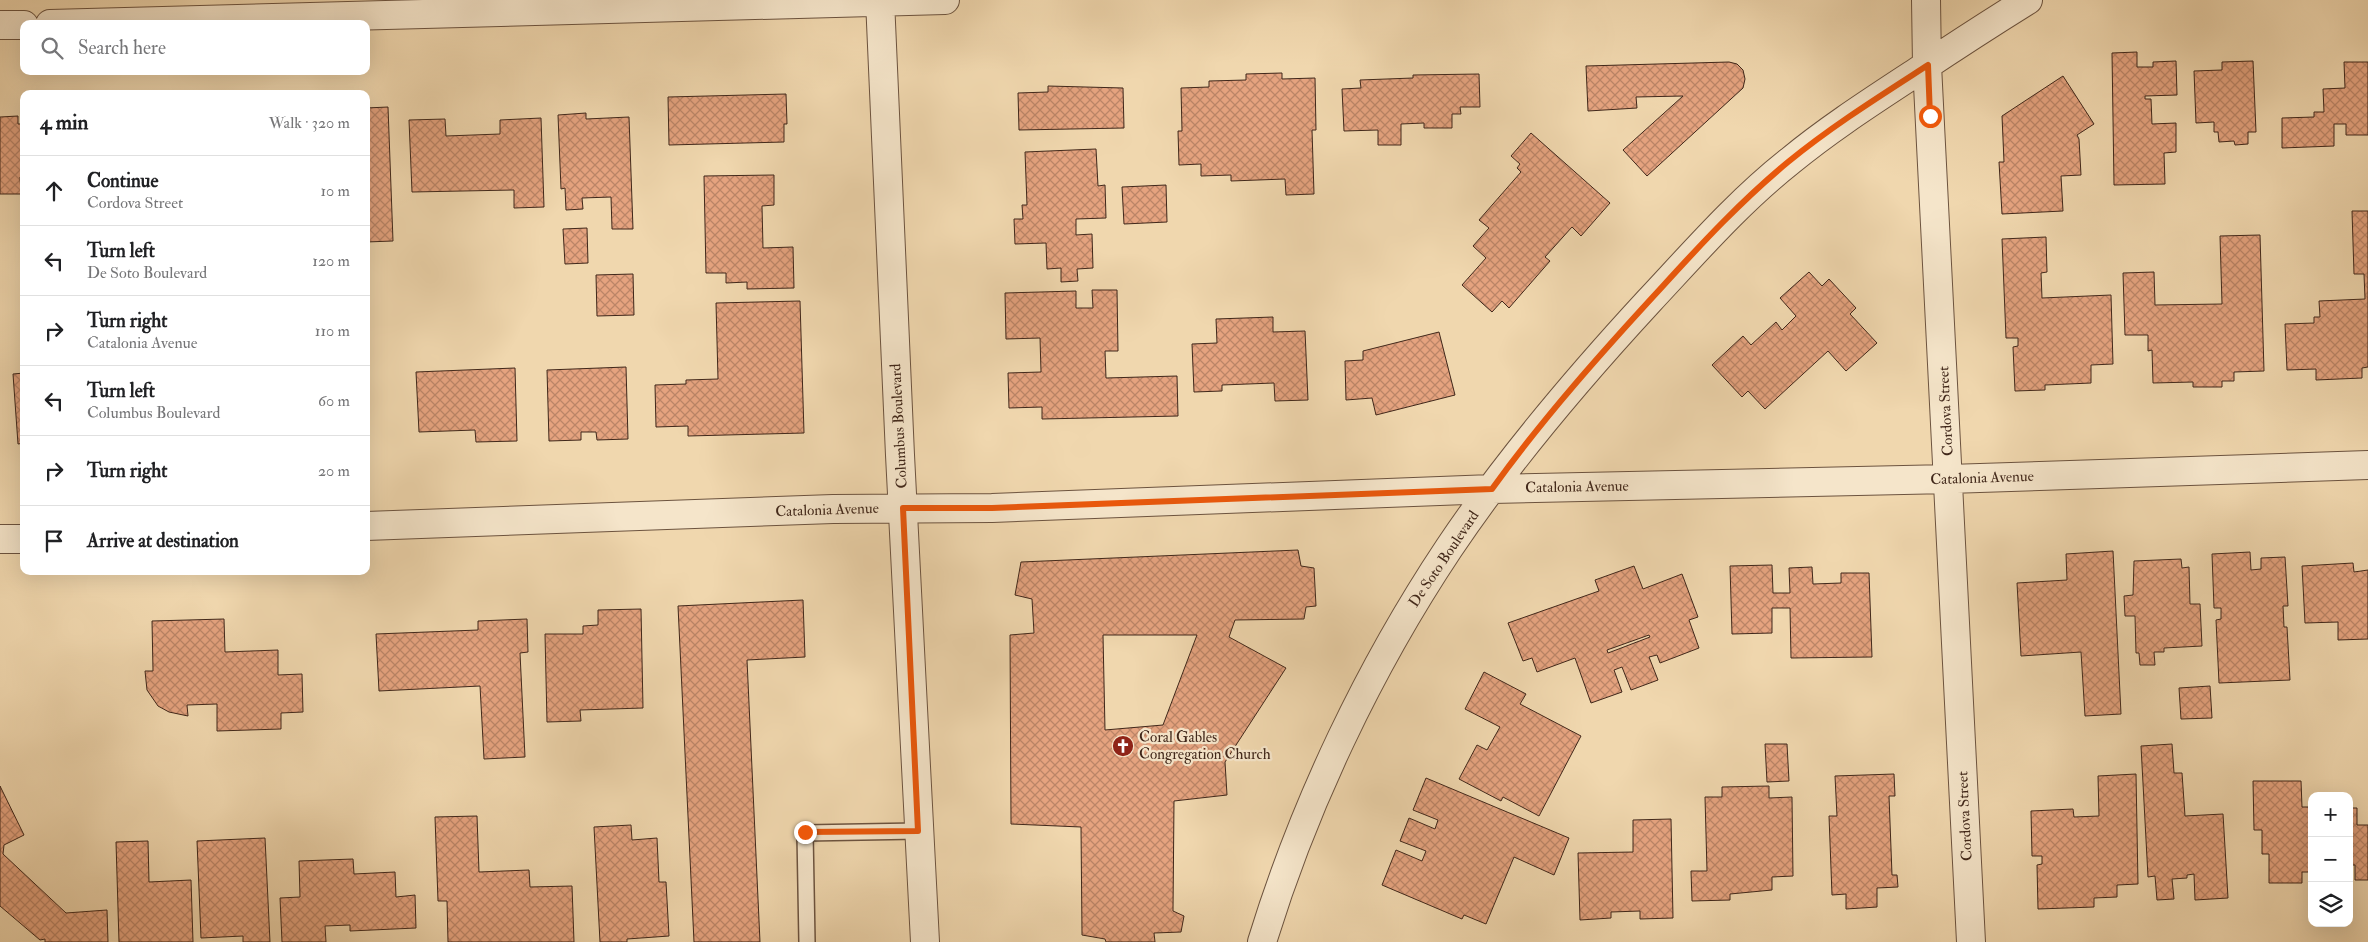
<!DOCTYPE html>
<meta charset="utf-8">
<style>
:root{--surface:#fff;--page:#f6f6f6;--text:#202124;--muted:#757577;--line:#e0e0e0}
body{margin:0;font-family:"IM FELL Double Pica",serif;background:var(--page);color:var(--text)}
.controls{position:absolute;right:15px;bottom:15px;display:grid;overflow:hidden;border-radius:10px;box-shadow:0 5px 20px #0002}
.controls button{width:45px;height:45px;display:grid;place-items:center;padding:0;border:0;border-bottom:1px solid var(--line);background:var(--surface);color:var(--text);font:25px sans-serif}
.stop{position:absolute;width:15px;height:15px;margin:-11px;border:4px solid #ea580c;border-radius:50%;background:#fff}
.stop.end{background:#ea580c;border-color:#fff;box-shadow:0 1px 5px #0008}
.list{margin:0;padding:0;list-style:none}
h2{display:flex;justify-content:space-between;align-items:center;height:65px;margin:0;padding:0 20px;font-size:21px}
h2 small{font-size:16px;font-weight:400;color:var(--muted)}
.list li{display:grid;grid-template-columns:32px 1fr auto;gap:15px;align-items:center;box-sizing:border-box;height:70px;padding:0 20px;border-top:1px solid var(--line)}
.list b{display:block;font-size:19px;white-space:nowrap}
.list p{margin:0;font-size:16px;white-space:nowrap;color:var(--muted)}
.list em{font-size:16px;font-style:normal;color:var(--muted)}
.icon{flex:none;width:28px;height:28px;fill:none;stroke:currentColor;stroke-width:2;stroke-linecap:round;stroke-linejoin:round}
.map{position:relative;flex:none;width:2368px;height:942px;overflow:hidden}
.search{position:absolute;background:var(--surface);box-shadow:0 5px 20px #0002;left:20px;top:20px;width:350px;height:55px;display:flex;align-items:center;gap:12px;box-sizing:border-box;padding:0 18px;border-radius:10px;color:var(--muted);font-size:19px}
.panel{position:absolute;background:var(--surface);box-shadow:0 5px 20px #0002;left:20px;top:90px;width:350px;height:485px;border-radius:10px}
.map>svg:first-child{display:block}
.building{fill:url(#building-cross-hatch);stroke:#40271a;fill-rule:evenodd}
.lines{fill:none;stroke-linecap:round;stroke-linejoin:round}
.lane-casing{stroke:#6c533f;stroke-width:18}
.street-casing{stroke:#6c533f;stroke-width:30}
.lane{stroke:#f5e5ca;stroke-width:15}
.street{stroke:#f5e5ca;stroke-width:28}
.route{stroke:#ea580c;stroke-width:6}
.labels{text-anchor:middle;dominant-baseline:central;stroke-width:4.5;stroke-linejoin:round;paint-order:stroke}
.street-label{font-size:15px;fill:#40271a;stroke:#f5e5ca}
.poi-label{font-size:15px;fill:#40271a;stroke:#f5e5ca;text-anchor:start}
</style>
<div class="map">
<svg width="2368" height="942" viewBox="0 0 2368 942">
<defs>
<pattern id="building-cross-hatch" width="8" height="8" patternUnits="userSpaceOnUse" patternTransform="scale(1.25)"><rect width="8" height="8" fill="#e5a37f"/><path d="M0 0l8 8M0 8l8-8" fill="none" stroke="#bb8567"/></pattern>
</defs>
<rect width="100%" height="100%" fill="#f0d7ae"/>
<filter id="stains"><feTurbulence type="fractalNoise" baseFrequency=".004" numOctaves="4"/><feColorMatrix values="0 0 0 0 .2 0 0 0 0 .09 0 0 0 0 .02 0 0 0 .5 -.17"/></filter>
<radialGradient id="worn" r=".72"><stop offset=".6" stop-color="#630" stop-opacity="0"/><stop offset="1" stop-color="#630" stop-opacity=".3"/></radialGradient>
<path class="building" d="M2137,52V67H2153V62L2176,61L2177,95L2145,96V99H2151L2152,124L2176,123V152L2164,153L2165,184L2114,185L2112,53Z
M2253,61L2256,132H2248V144L2235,145L2234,141L2219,142L2218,132H2214V122L2196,123L2194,71L2222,70V62Z
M1729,62L1737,64L1743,70L1745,79L1743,88L1647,176L1623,150L1683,96L1636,97L1637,108L1588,111L1586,66Z
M2344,62H2368V135H2346V124H2334V146L2282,148V118L2314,117V112H2324L2323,89L2345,88Z
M1282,73V79L1315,78L1316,130H1312L1314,194L1286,195L1285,179L1231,181V175L1201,176V164L1179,165L1178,131H1182L1181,88L1209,87V81L1246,80V74Z
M1479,74L1480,107H1460L1461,114H1452V128H1424V123L1401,124V145H1378V130L1344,131L1342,89L1361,88L1360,80L1413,78V75Z
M2063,76L2094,124L2077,135L2079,139L2081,175L2061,176L2063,211L2002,214L1999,162H2004L2002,116Z
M1048,86L1123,88L1124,128L1019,130L1018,93L1048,92Z
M786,94L787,124H784V142L669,145L668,97Z
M388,107L393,241L366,242V108Z
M586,113V119L629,117L633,229H612L611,197L582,198L583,209L566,210L565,188L561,189L558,115Z
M18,116V124H24V177H20L21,194H0V117Z
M541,118L544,207L514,208V190L412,192L409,120L445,119L446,136L500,134V120Z
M1531,133L1610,203L1581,236L1572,227L1545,257L1550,261L1509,308L1502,301L1492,312L1462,285L1486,258L1473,246L1489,228L1479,220L1521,172L1517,168L1520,164L1511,156Z
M1096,149L1098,186L1105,185L1106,218L1076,219V235L1092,234L1093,268L1077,269L1078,281L1061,282V268L1047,269L1046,243L1015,244L1014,219H1023L1022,205H1027L1025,152Z
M774,175V205L762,206L763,248L793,247L794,288L747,289V282L726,283V273H706L704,176Z
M1166,185L1167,222L1124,224L1122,187Z
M2352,211H2368V367L2362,368V378L2316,380V369L2287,370L2285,324L2314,323V317H2320L2319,301L2365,299L2364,274H2354Z
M587,228L588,263L565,264L563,229Z
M2260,235L2264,371L2234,372V381H2222V387H2193V382L2153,383L2152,350L2148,351V335H2125L2123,273L2154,272L2155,305L2222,304L2220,236Z
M2046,237L2047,272L2041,273L2042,298L2111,295L2113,364L2091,365V383L2045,385V390L2015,391L2013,347L2018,346V338H2006L2002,239Z
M1809,272L1822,286L1829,279L1856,308L1850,314L1877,343L1846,371L1828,351L1765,409L1748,391L1742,397L1712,365L1743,336L1751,345L1776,322L1782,330L1796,316L1780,298Z
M633,274L634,315L597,316L596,275Z
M1092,290H1117L1118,351H1105L1106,378L1177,376L1178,416L1042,419V407L1009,408L1008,373L1041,372L1040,338L1006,339L1005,293L1076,291V308H1093Z
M800,301L804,433L688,436V426L656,427L655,385L686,384V380L718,379L716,303Z
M1273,317V332L1305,331L1308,400L1275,401L1274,383L1222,385V391L1194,392L1192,344L1217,343L1216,319Z
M1439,332L1455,395L1376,415L1372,398L1346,400L1345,361L1363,360V351Z
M626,367L628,439L597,440L596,432H581V440L549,441L547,370Z
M515,368L517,441L476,442L475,430L419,432L416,372Z
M24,373V443L18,444L13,374Z
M1298,550L1301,566L1314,568L1316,606L1306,607L1304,619L1235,620L1229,637L1286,668L1225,762L1227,795L1174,801L1173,911L1184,916L1181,932L1154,933L1155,942H1106L1105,939L1082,935L1081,827L1011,824L1010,635L1034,633L1032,599L1015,595L1021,562ZM1103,635H1197L1163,725L1105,730Z
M2113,551L2121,714L2085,716L2081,652L2021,656L2017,583L2067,580L2066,554Z
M2250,552L2251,570L2261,569V558L2285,557L2288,606H2283L2284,627H2287L2290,680L2219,683L2216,620L2221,619V608H2214L2212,554Z
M2181,559L2182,568L2189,567L2190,604H2200L2202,646L2164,648V652H2154L2155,665H2140L2139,653H2136L2135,616H2125L2124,596L2133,595L2134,561Z
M2353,563L2354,572L2368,570V639L2338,640V622L2305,623L2302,566Z
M1772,565L1773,593H1790L1789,568L1812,567L1813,584L1841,583V573H1869L1872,657L1791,658L1790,608H1772V633L1732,634L1730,566Z
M1634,566L1643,589L1682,574L1698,617L1689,620L1699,648L1660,663L1657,655L1649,657L1658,680L1631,690L1622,667L1614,670L1622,692L1591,703L1575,658L1537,672L1532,658L1523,661L1508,623L1599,591L1595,580ZM1649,635L1650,637L1616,650L1608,653L1607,650Z
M803,600L805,657L747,660L760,942H694L678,606Z
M641,609L643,708L580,710L581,721L547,722L545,634H583V626L598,625V610Z
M224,619L225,652L278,650V675L302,674L303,712L281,713V729L217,731V704L187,705L188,716L169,712L158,706L147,690L145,671H153L152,621Z
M527,619L528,652L520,653L525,757L484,759L480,686L379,691L376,634L478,630V621Z
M1484,672L1526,694L1520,704L1581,736L1539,816L1503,797L1501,801L1459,779L1477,745L1487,750L1500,727L1465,709Z
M2210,686L2212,718L2181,719L2179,688Z
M1765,744H1787L1789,781L1767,782Z
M2172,744L2174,773H2182L2185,816L2223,814L2228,898L2195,900L2194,874L2187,875V878L2172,879L2174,899L2157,900L2155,876L2148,877L2141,746Z
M1894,774L1895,796H1889L1892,875H1897L1898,887L1877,888V907L1846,909V894L1832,895L1829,816H1837L1835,776Z
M2136,774L2138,884L2117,885V897L2094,898V907L2038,909L2037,865L2042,864V856H2032L2031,811L2073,809L2074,817L2099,816L2098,776Z
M1426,778L1569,838L1554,875L1514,857L1486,924L1464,915L1462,919L1382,885L1396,850L1422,861L1426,851L1400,841L1409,818L1435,829L1438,820L1413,810Z
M2253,781H2301L2302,807H2312V872H2302V883H2269V854H2262V830H2254Z
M0,786L24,835L4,845L3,854L66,913L107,910L108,942H45V939L40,940L0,906Z
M1769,786V798L1792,797L1793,876L1772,877V890L1730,894V900L1692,901L1691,871H1707L1705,797H1722V787Z
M2349,808H2357V825H2368V880H2355V865H2349Z
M477,816L479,872L529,870L530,887L572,886L574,942H448L447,901H438L435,817Z
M1671,819L1673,918L1640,919V911L1611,912V918L1580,920L1578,853L1633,852V820Z
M631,825L632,840L657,838L659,882H666L669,936L627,939V942H600L594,827Z
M265,838L270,942H243V936L201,938L197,841Z
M148,841L149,882L191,880L193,942H119L116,842Z
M353,859L354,874L395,872L396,897L415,895L416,928L350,931V925L325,926L326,942H282L280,898L300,897L299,861Z"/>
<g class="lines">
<g class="lane-casing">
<path id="lane" d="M807,942L805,833L918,831"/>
</g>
<g class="street-casing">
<path id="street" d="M880,0L900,455L925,942
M1926,0L1927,65L1971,942
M50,24L945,0
M0,25H24
M366,526L833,509L992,508L1492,489L1949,479L2368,465
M0,539H24
M1262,942C1304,805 1369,668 1449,548C1508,460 1577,379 1649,301C1694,253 1738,202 1790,161C1830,128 1874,100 1918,71C1954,47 1991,23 2028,0"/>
</g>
<use href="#lane" class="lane"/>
<use href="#street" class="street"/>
</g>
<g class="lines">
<path class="route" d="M805,832L918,831L903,508H992L1492,489C1544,417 1602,352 1662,287C1702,243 1742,200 1788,162C1832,126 1880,96 1928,65L1930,116"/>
</g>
<defs>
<g id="church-disc" transform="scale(1.125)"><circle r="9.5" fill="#8f2418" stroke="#f5e5ca"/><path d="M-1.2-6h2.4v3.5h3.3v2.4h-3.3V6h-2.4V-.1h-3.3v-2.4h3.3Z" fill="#fff"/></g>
</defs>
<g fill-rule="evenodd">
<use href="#church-disc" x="1123" y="746"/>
</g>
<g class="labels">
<g class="street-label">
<text transform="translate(1946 411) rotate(-93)">Cordova Street</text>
<text transform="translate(899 426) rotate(-93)">Columbus Boulevard</text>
<text transform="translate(1982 478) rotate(-2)">Catalonia Avenue</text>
<text transform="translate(1577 487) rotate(-1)">Catalonia Avenue</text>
<text transform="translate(827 510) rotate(-2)">Catalonia Avenue</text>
<text transform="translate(1444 559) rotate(-56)">De Soto Boulevard</text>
<text transform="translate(1965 816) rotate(-93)">Cordova Street</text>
</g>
<g class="poi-label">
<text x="1139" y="737">Coral Gables<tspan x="1139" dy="17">Congregation Church</tspan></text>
</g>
</g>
<rect width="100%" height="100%" filter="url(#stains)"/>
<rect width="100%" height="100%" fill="url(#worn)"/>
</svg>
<div class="controls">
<button>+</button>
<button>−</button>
<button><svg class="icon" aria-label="layers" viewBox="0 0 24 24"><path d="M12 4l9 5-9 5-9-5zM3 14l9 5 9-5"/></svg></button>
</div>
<div class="stop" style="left:1930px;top:116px"></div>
<div class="stop end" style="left:805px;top:832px"></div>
<div class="search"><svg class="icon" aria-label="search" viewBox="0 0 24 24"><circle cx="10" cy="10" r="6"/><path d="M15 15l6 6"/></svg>Search here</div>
<section class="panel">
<h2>4 min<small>Walk · 320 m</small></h2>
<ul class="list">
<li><svg class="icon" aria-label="ahead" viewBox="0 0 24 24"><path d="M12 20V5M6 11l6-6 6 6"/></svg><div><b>Continue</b><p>Cordova Street</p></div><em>10 m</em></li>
<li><svg class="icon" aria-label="left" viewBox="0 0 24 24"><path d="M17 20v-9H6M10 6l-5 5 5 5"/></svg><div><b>Turn left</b><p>De Soto Boulevard</p></div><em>120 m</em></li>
<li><svg class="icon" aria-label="right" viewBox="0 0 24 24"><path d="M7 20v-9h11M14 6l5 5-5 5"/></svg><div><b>Turn right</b><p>Catalonia Avenue</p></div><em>110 m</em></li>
<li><svg class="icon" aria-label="left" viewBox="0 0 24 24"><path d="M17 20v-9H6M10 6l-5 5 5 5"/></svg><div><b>Turn left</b><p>Columbus Boulevard</p></div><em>60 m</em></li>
<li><svg class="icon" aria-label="right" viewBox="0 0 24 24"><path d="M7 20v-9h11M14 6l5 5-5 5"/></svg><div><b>Turn right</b></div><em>20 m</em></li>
<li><svg class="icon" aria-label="arrive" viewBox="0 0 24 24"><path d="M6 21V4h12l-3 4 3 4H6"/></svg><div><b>Arrive at destination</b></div></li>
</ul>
</section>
</div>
